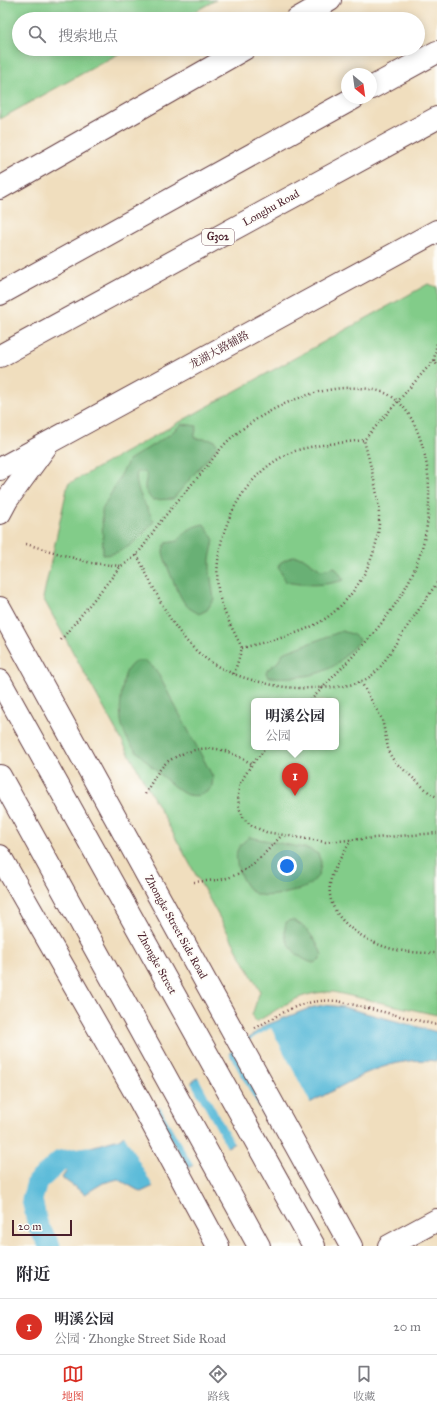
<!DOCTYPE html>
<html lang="zh">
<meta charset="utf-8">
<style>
:root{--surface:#fff;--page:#f2f2f3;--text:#2b2b33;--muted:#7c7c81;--line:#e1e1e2;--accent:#d93025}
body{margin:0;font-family:"IM FELL Great Primer","Noto Serif SC",serif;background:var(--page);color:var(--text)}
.compass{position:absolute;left:341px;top:68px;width:36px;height:36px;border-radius:50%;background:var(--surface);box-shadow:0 2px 10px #0003;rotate:151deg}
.scale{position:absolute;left:12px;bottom:10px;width:60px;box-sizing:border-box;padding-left:4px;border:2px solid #4a1f2b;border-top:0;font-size:11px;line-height:14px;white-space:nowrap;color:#4a1f2b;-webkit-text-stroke:3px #fdfcf7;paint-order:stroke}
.you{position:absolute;left:287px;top:866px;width:14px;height:14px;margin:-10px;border:3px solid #fff;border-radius:50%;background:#1a73e8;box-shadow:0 0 0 6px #1a73e833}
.badge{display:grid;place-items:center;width:26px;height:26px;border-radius:50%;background:var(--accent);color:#fff;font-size:13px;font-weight:700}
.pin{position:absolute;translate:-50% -33px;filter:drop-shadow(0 1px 2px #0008)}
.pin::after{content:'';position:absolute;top:21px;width:14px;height:12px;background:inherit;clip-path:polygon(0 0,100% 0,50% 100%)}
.popup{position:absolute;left:251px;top:698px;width:88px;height:52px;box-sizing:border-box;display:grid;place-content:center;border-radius:6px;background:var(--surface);filter:drop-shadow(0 1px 3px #0005);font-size:13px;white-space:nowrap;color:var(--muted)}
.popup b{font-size:15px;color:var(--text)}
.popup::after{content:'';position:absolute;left:50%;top:100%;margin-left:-8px;border:8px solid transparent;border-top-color:var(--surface)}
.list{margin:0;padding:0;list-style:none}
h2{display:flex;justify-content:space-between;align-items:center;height:52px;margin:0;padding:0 16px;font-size:17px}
h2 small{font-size:13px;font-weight:400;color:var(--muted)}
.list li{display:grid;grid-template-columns:26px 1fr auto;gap:12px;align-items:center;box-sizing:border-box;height:56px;padding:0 16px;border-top:1px solid var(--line)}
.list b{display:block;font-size:15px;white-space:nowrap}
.list p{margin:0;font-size:13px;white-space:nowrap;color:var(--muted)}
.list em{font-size:13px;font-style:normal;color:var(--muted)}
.icon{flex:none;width:22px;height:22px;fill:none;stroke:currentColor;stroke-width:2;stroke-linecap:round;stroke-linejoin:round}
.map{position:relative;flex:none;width:437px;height:1246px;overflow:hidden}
.search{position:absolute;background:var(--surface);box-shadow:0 2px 10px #0003;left:12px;right:12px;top:12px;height:44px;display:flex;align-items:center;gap:10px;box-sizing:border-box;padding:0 14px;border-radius:22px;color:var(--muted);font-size:15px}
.sheet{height:108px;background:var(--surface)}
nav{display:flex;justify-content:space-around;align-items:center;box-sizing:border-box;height:56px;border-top:1px solid var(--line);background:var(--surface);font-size:11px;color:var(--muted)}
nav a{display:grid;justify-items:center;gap:2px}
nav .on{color:var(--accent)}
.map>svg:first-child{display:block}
.green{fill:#82cc89;stroke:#66765a;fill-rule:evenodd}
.forest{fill:#69b075;stroke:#5a6850}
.water{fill:#5bbbd9;stroke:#526d82}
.pier{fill:#f0debe}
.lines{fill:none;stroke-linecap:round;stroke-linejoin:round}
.canal{stroke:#5bbbd9;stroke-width:21}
.minor-casing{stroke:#633c41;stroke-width:24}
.major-casing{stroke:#633c41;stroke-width:24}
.highway-casing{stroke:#633c41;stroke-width:24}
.path{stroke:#633c41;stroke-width:2.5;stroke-dasharray:1 3;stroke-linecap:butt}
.minor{stroke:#fff;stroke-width:22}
.major{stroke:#fff;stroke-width:22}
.highway{stroke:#fff;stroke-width:22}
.labels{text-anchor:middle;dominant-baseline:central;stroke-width:3.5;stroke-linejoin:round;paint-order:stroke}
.shield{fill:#fdfcf7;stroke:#806168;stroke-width:1}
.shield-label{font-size:10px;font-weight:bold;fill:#4a1f2b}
.street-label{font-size:11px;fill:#4a1f2b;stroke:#fdfcf7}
</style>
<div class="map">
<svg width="437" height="1246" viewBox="0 0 437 1246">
<rect width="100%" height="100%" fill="#fdfcf7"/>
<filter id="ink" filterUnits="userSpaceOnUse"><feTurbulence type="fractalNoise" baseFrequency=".025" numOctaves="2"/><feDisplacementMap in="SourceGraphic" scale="8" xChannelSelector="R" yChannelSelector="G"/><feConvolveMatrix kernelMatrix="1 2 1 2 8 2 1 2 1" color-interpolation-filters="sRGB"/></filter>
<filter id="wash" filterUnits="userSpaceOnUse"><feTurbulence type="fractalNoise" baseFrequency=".012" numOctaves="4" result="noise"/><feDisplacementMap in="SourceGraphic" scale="16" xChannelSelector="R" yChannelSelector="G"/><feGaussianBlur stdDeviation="0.9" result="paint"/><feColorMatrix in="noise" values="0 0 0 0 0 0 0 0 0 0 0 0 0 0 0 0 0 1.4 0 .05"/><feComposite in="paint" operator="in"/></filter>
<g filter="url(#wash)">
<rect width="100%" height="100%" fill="#f0debe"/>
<path class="green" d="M0,0H216L181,19H19V49H127L0,119Z
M428,284L437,287V1015L333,992C300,991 284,1006 256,1022L252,1015L260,991L43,598L68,484ZM254,701H336V747H254Z"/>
<path class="forest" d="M182,424L197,426L194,438L214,440L218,446L173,499L152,500C143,488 144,489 147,475L144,472H137C133,488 147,507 154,521C140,538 126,554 103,555L102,510L129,460L169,435Z
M204,524L214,540L210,559V572L214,599L207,610L199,614C195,611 189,609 186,605C180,599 163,559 163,551C163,548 165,545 166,543L178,541C185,531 192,526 204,524Z
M293,556L302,557L321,570L335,567L344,580C324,586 306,586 286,582L278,567L281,562Z
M342,631L352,634L360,640C352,648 344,658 335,665C316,678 290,678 268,677L266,673L268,669L278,662L283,653Z
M136,661H146L156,670L213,777L212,787C205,795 196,798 185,794C175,790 133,750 128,740C118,723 120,707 122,690C124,677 125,668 136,661Z
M249,837L309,849L318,854L321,862L319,875C316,878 312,883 308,886C297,892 267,899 256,894C243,888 234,864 237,851C239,845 245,841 249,837Z
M292,920C306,925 317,941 322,955L319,961L313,963C297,959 278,939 287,921Z"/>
<path class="water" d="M324,1005L343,1007L437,1032V1061C411,1058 388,1064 364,1074L158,1184L141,1192L118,1179L103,1183L85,1194L62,1178L80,1150L119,1139L264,1026L310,1008Z"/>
<path class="pier" d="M271,1028L311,1104L276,1123L235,1048Z
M228,1052L269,1126L235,1145L197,1075Z
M190,1081L228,1149L194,1167L159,1105Z
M154,1109L188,1170L154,1188L123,1133Z"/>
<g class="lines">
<path class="canal" d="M50,1246L38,1226L32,1200L37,1182L60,1161L88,1157L102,1158"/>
</g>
</g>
<g filter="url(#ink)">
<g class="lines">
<g class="minor-casing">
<path id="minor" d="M0,513L7,500L47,445
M0,608L351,1246
M0,856L140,1101L218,1246
M389,1246L437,1220"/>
</g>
<g class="major-casing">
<path id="major" d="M297,19L330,0
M0,188L244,49
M0,469L437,231
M0,681L314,1246
M0,776L259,1246"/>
</g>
<g class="highway-casing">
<path id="highway" d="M371,88L437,52
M0,294L354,98
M0,356L437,118"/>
</g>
<path class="path" d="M434,360L437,365
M26,544L91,563L121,566
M137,555C168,615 183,663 256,681C275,686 292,689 312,688C332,687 354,688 371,676C381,669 389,654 396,643C410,623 423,603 437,583
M61,640L121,566C140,557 148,538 160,522C175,504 190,486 205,469C213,459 221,447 230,439C268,406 328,378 379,391C416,400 429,459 429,491C431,587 370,637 310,701
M242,648C268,641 296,636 320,622C354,602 381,555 379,515C378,489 370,465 364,440
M234,674L242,648C233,629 221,610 218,589C212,535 243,468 298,450C319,444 342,443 364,440L434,360L437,342
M361,682L382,719L389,753L394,761L431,794L437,797
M267,747L252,764L240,783L238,795L239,808L244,819L252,826L266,832L325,842L437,833
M145,794C151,784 156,773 164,765C168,760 176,757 182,754C211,743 226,749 252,764
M351,840C344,853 332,869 330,884C326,914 355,935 380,945C397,952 419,953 437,953
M194,882C203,881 213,881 222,879C247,875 266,852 282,835
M255,1028C285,1012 302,998 338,1001L437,1025"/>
<use href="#minor" class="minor"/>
<use href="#major" class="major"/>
<use href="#highway" class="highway"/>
</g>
</g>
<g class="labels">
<rect class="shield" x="202" y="229" width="32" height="16" rx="3"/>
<g class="shield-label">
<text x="218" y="237">G302</text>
</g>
<g class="street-label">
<text transform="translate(271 208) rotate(-29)">Longhu Road</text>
<text transform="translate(219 350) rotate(-29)">龙湖大路辅路</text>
<text transform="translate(176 927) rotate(61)">Zhongke Street Side Road</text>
<text transform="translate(157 963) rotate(61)">Zhongke Street</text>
</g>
</g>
</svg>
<svg class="compass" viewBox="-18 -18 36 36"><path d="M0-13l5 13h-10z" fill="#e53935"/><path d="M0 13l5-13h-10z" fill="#7c7c81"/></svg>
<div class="scale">20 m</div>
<div class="you"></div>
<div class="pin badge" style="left:295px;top:796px">1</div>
<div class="popup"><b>明溪公园</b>公园</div>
<div class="search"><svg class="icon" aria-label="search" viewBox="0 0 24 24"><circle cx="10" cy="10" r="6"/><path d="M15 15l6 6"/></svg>搜索地点</div>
</div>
<section class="sheet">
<h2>附近<small></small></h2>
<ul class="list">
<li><span class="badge">1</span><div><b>明溪公园</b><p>公园 · Zhongke Street Side Road</p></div><em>20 m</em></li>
</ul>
</section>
<nav>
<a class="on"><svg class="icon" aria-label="map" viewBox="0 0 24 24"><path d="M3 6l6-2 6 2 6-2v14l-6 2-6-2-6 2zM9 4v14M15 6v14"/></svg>地图</a>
<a><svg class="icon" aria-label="directions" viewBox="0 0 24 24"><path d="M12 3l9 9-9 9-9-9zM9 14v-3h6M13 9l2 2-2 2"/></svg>路线</a>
<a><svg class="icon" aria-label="saved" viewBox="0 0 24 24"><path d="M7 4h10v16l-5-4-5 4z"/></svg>收藏</a>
</nav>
